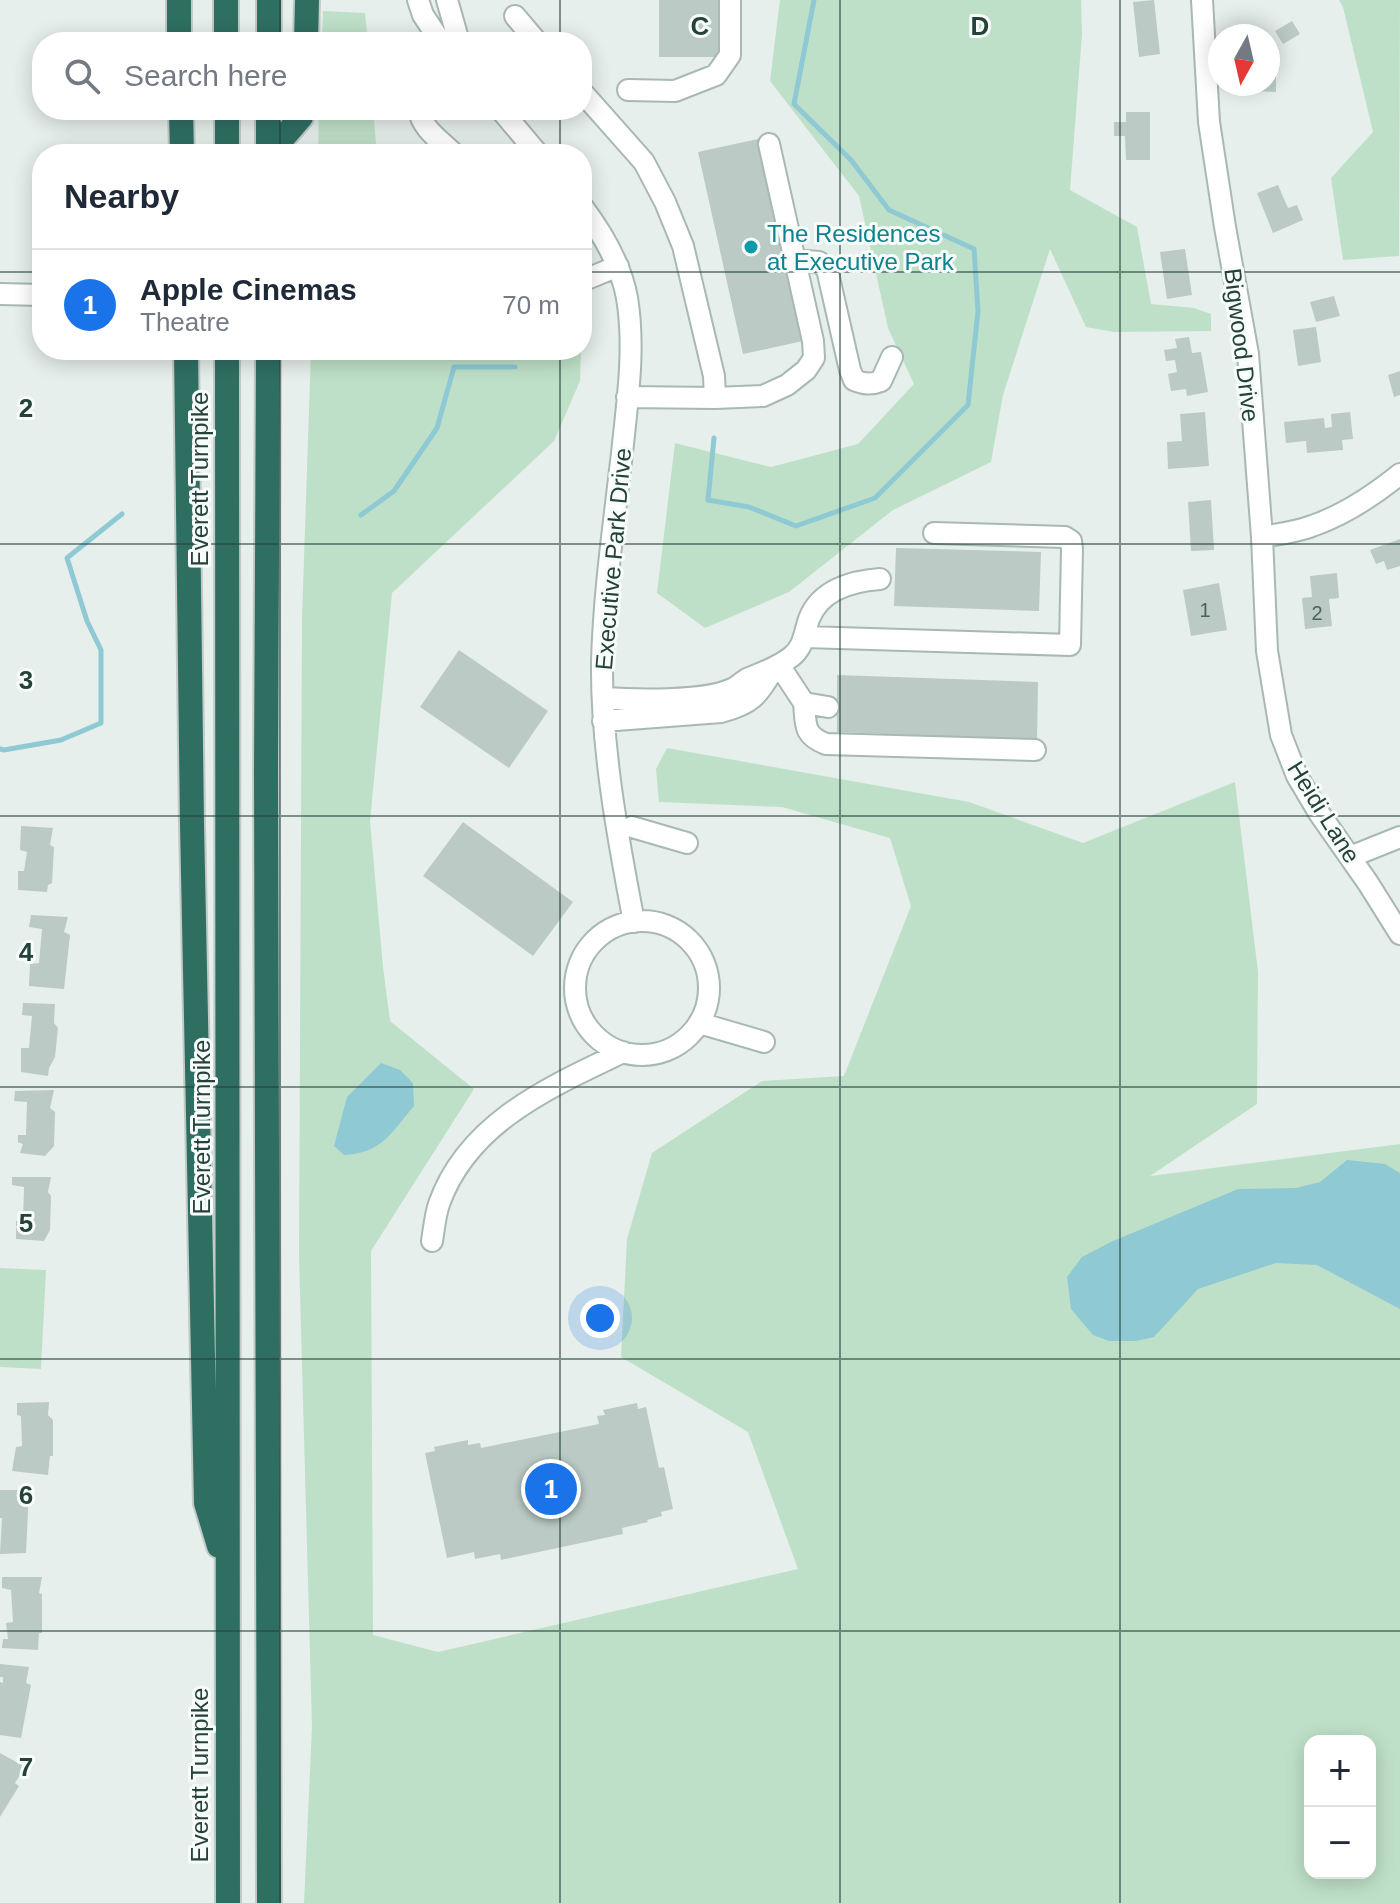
<!DOCTYPE html>
<meta charset="utf-8">
<style>
:root{--surface:#fff;--page:#f2f2f3;--text:#1f2937;--muted:#747a83;--line:#e0e1e3;--accent:#1a73e8}
body{margin:0;font-family:Helvetica,sans-serif;background:var(--page);color:var(--text)}
.controls{position:absolute;right:24px;bottom:24px;display:grid;overflow:hidden;border-radius:16px;box-shadow:0 4px 20px #0003}
.controls button{width:72px;height:72px;display:grid;place-items:center;padding:0;border:0;border-bottom:2px solid var(--line);background:var(--surface);color:var(--text);font:40px sans-serif}
.compass{position:absolute;left:1208px;top:24px;width:72px;height:72px;border-radius:50%;background:var(--surface);box-shadow:0 4px 20px #0003;rotate:188deg}
.you{position:absolute;left:600px;top:1318px;width:28px;height:28px;margin:-20px;border:6px solid #fff;border-radius:50%;background:#1a73e8;box-shadow:0 0 0 12px #1a73e833}
.badge{display:grid;place-items:center;width:52px;height:52px;border-radius:50%;background:var(--accent);color:#fff;font-size:26px;font-weight:700}
.pin{position:absolute;translate:-50% -50%;border:4px solid #fff;box-shadow:0 2px 8px #0006}
.list{margin:0;padding:0;list-style:none}
h2{display:flex;justify-content:space-between;align-items:center;height:104px;margin:0;padding:0 32px;font-size:34px}
h2 small{font-size:26px;font-weight:400;color:var(--muted)}
.list li{display:grid;grid-template-columns:52px 1fr auto;gap:24px;align-items:center;box-sizing:border-box;height:112px;padding:0 32px;border-top:2px solid var(--line)}
.list b{display:block;font-size:30px;white-space:nowrap}
.list p{margin:0;font-size:26px;white-space:nowrap;color:var(--muted)}
.list em{font-size:26px;font-style:normal;color:var(--muted)}
.icon{flex:none;width:44px;height:44px;fill:none;stroke:currentColor;stroke-width:2;stroke-linecap:round;stroke-linejoin:round}
.map{position:relative;flex:none;width:1400px;height:1903px;overflow:hidden}
.search{position:absolute;background:var(--surface);box-shadow:0 4px 20px #0003;left:32px;top:32px;width:560px;height:88px;display:flex;align-items:center;gap:20px;box-sizing:border-box;padding:0 28px;border-radius:32px;color:var(--muted);font-size:30px}
.panel{position:absolute;background:var(--surface);box-shadow:0 4px 20px #0003;left:32px;top:144px;width:560px;height:216px;border-radius:32px}
.map>svg:first-child{display:block}
.green{fill:#bfe0c8;fill-rule:evenodd}
.water{fill:#8ec9d4}
.lines{fill:none;stroke-linecap:round;stroke-linejoin:round}
.stream{stroke:#8ec9d4;stroke-width:5}
.building{fill:#bbcac4}
.minor-casing{stroke:#a8b8b2;stroke-width:24}
.highway-casing{stroke:#c2cac8;stroke-width:28}
.minor{stroke:#fff;stroke-width:20}
.highway{stroke:#2f6f62;stroke-width:24}
.grid{fill:none;stroke:#24423a;stroke-width:2;stroke-opacity:0.55}
.culture-dot{fill:#0f9aa8;stroke:#f7fbf9;stroke-width:3}
.labels{text-anchor:middle;dominant-baseline:central;stroke-width:6;stroke-linejoin:round;paint-order:stroke}
.number-label{font-size:20px;fill:#4a645c}
.culture-label{font-size:24px;fill:#0d838f;stroke:#f7fbf9;text-anchor:start}
.street-label{font-size:24px;fill:#24423a;stroke:#f7fbf9}
.grid-label{font-size:26px;text-anchor:middle;font-weight:bold;fill:#24423a;stroke:#f7fbf9;stroke-width:6;stroke-linejoin:round;paint-order:stroke}
</style>
<div class="map">
<svg width="1400" height="1903" viewBox="0 0 1400 1903">
<rect width="100%" height="100%" fill="#e6efeb"/>
<path class="green" d="M780,0H1081L1082,34L1070,190L1137,227L1151,304L1194,308L1211,314V331L1114,332L1086,327L1050,249L1003,395L991,462L893,510L789,592L705,628L657,593L675,443L771,467L858,444L914,384L888,328L859,196L770,81Z
M1339,0H1400L1399,256L1343,260L1331,178L1373,132L1343,7Z
M323,11L365,13L368,42H322Z
M319,110H373L377,154H318Z
M311,350H581L580,381L554,441L392,593L370,821L383,967L390,1021L474,1089L371,1251L373,1635L438,1652L798,1569L748,1432L621,1357L627,1239L652,1153L762,1081L844,1076L911,906L890,838L782,807L659,802L656,769L667,748L969,802L1083,843L1235,782L1258,972L1257,1104L1150,1176L1400,1144V1903H304L312,1727L299,1255L302,618ZM1310,1741H1370V1873H1310Z
M0,1268L46,1270L41,1369L0,1367Z"/>
<path class="water" d="M381,1063L400,1070L413,1083L414,1106C391,1133 382,1153 344,1155L334,1146L347,1097Z
M1347,1160L1385,1164L1400,1173V1309L1317,1265L1276,1263L1198,1289L1154,1337L1136,1341H1109L1093,1335L1071,1309L1067,1277L1082,1257L1113,1241L1238,1189L1296,1188L1320,1182Z"/>
<g class="lines">
<path class="stream" d="M714,438L708,500L749,507L796,526L875,498L968,405L978,311L974,249L889,210L851,160L794,104L814,0
M361,515L394,491L437,428L454,367H515
M0,749L4,750L61,740L101,723V650L87,621L67,558L122,514"/>
</g>
<path class="building" d="M659,0H720L721,57H659Z
M1154,0L1160,54L1139,57L1133,2Z
M1292,21L1300,34L1283,44L1275,31Z
M1268,53L1276,54V92L1251,91V84H1268Z
M1126,112H1150V160H1126L1125,136H1114V122H1126Z
M758,139L803,341L743,354L698,152Z
M1278,185L1288,208L1297,205L1303,220L1273,233L1257,193Z
M1185,249L1192,295L1167,299L1160,252Z
M1334,296L1340,316L1316,322L1310,302Z
M1316,327L1321,362L1298,366L1293,330Z
M1189,337L1192,353L1201,352L1208,392L1187,396L1186,389L1171,391L1168,374L1177,372L1175,360L1166,361L1164,350L1177,348L1175,339Z
M1400,371V395L1394,397L1388,375Z
M1205,412L1209,466L1168,469L1167,442L1182,441L1180,414Z
M1350,412L1353,439L1342,440L1343,450L1307,453L1306,441L1286,443L1284,422L1324,418L1325,428L1332,427L1331,414Z
M1211,500L1214,550L1191,551L1188,502Z
M1400,539V566L1387,570L1384,561L1376,564L1370,550Z
M896,548L1041,552L1039,611L894,606Z
M1337,573L1339,598L1329,599L1332,626L1305,629L1302,598L1312,597L1310,576Z
M1219,583L1227,630L1191,636L1183,590Z
M459,650L548,711L509,768L420,707Z
M837,675L1038,682L1037,740L837,732Z
M463,822L573,902L533,956L423,876Z
M21,826L53,828L50,845L54,847L52,883L48,885L47,892L18,890V871H24L27,852L20,850Z
M31,915L68,917L64,932L70,935L64,989L29,986L30,964L39,963L42,929L29,927Z
M23,1003L55,1004L54,1023L58,1028L55,1057L49,1068L48,1076L21,1072V1048H29L32,1016L22,1015Z
M54,1090L50,1108L55,1112L54,1146L45,1156L20,1153L23,1144L18,1142V1135H26L27,1102L14,1101L15,1091Z
M12,1177H51L48,1192L51,1196L50,1230L44,1241L16,1239V1221H23L24,1187L12,1185Z
M49,1402L48,1415L53,1420V1456H50L48,1475L12,1471L16,1447L22,1446L21,1416L17,1415V1403Z
M637,1403L638,1409L646,1407L659,1468L664,1467L673,1509L661,1512L662,1516L647,1520L648,1522L622,1528L623,1534L501,1560L500,1554L475,1559L474,1552L447,1558L425,1453L435,1451L434,1447L468,1440V1445L480,1443L481,1448L599,1424L597,1416L605,1415L603,1410Z
M0,1490H29L26,1553L0,1554L2,1518H0Z
M2,1577H42L39,1593L42,1594V1633H39L38,1650L2,1648L3,1639H8L6,1623L13,1622L11,1590L2,1588Z
M0,1664L29,1667L26,1683L31,1685L21,1738L0,1735V1682L3,1683V1677H0Z
M0,1753L25,1767L15,1783L19,1786L0,1817Z"/>
<g class="lines">
<g class="minor-casing">
<path id="minor" d="M418,0L423,15L441,42
M447,0L459,42
M1202,0L1209,122L1225,227L1248,354L1262,537L1267,651L1281,735L1297,776L1319,813L1368,883L1400,934
M515,16L537,42
M628,90L675,91L716,75L730,55V0
M582,92L644,162L665,202L683,246L714,376L715,398
M419,110C421,128 441,141 454,154
M501,110L538,154
M582,206C603,234 621,264 627,298C635,346 628,396 623,444C615,517 604,589 602,662C601,747 618,839 634,922
M796,265L806,261L819,262L827,269L850,370L854,380C864,384 871,385 881,381L892,357
M582,281L618,266
M0,294L42,295
M627,397L715,398L763,396L787,385L806,370L814,358L813,341L769,144
M1262,537C1279,534 1297,532 1312,526C1344,515 1374,495 1400,474
M805,637L1070,645L1072,549L1071,541L1065,537L934,533
M779,665L804,703L828,707
M603,698C634,700 704,702 732,689C737,687 742,682 747,679C763,672 777,668 791,657C804,647 804,633 809,619C820,590 852,581 880,579
M804,703C806,725 803,735 826,744L1035,750
M603,721L721,712C752,704 757,696 773,670
M632,827L687,843
M1350,857L1400,837
M575 988a67 67 0 1 1 134 0a67 67 0 1 1-134 0Z
M699,1023L764,1042
M432,1241C434,1229 435,1216 439,1204C468,1122 550,1087 623,1052"/>
</g>
<g class="highway-casing">
<path id="highway" d="M179,0V42
M226,0V42
M269,42V0
M306,42L307,0
M181,110L182,154
M227,110V154
M268,154V110
M269,154L301,117L302,110
M186,350L192,824L206,1503L219,1546
M227,350L228,1903
M268,350L266,771L269,1903"/>
</g>
<use href="#minor" class="minor"/>
<use href="#highway" class="highway"/>
</g>
<path class="grid" d="M280,0V42M560,0V42M840,0V1903M1120,0V1903M280,110V154M560,110V154M0,272H42M582,272H1400M280,350V1903M560,350V1903M0,544H1400M0,816H1400M0,1087H1400M0,1359H1400M0,1631H1400"/>
<circle class="culture-dot" cx="751" cy="247" r="8"/>
<g class="labels">
<g class="number-label">
<text x="1205" y="610">1</text>
<text x="1317" y="613">2</text>
</g>
<g class="culture-label">
<text x="767" y="233">The Residences<tspan x="767" dy="28">at Executive Park</tspan></text>
</g>
<g class="street-label">
<text transform="translate(1242 345) rotate(83)">Bigwood Drive</text>
<text transform="translate(199 479) rotate(-90)">Everett Turnpike</text>
<text transform="translate(613 559) rotate(-85)">Executive Park Drive</text>
<text transform="translate(1324 812) rotate(58)">Heidi Lane</text>
<text transform="translate(201 1127) rotate(-90)">Everett Turnpike</text>
<text transform="translate(199 1775) rotate(-90)">Everett Turnpike</text>
</g>
</g>
<g class="grid-label">
<text x="700" y="35">C</text>
<text x="980" y="35">D</text>
<text x="26" y="417">2</text>
<text x="26" y="689">3</text>
<text x="26" y="961">4</text>
<text x="26" y="1232">5</text>
<text x="26" y="1504">6</text>
<text x="26" y="1776">7</text>
</g>
</svg>
<div class="controls">
<button>+</button>
<button>−</button>
</div>
<svg class="compass" viewBox="-18 -18 36 36"><path d="M0-13l5 13h-10z" fill="#e53935"/><path d="M0 13l5-13h-10z" fill="#747a83"/></svg>
<div class="you"></div>
<div class="pin badge" style="left:551px;top:1489px">1</div>
<div class="search"><svg class="icon" aria-label="search" viewBox="0 0 24 24"><circle cx="10" cy="10" r="6"/><path d="M15 15l6 6"/></svg>Search here</div>
<section class="panel">
<h2>Nearby<small></small></h2>
<ul class="list">
<li><span class="badge">1</span><div><b>Apple Cinemas</b><p>Theatre</p></div><em>70 m</em></li>
</ul>
</section>
</div>
